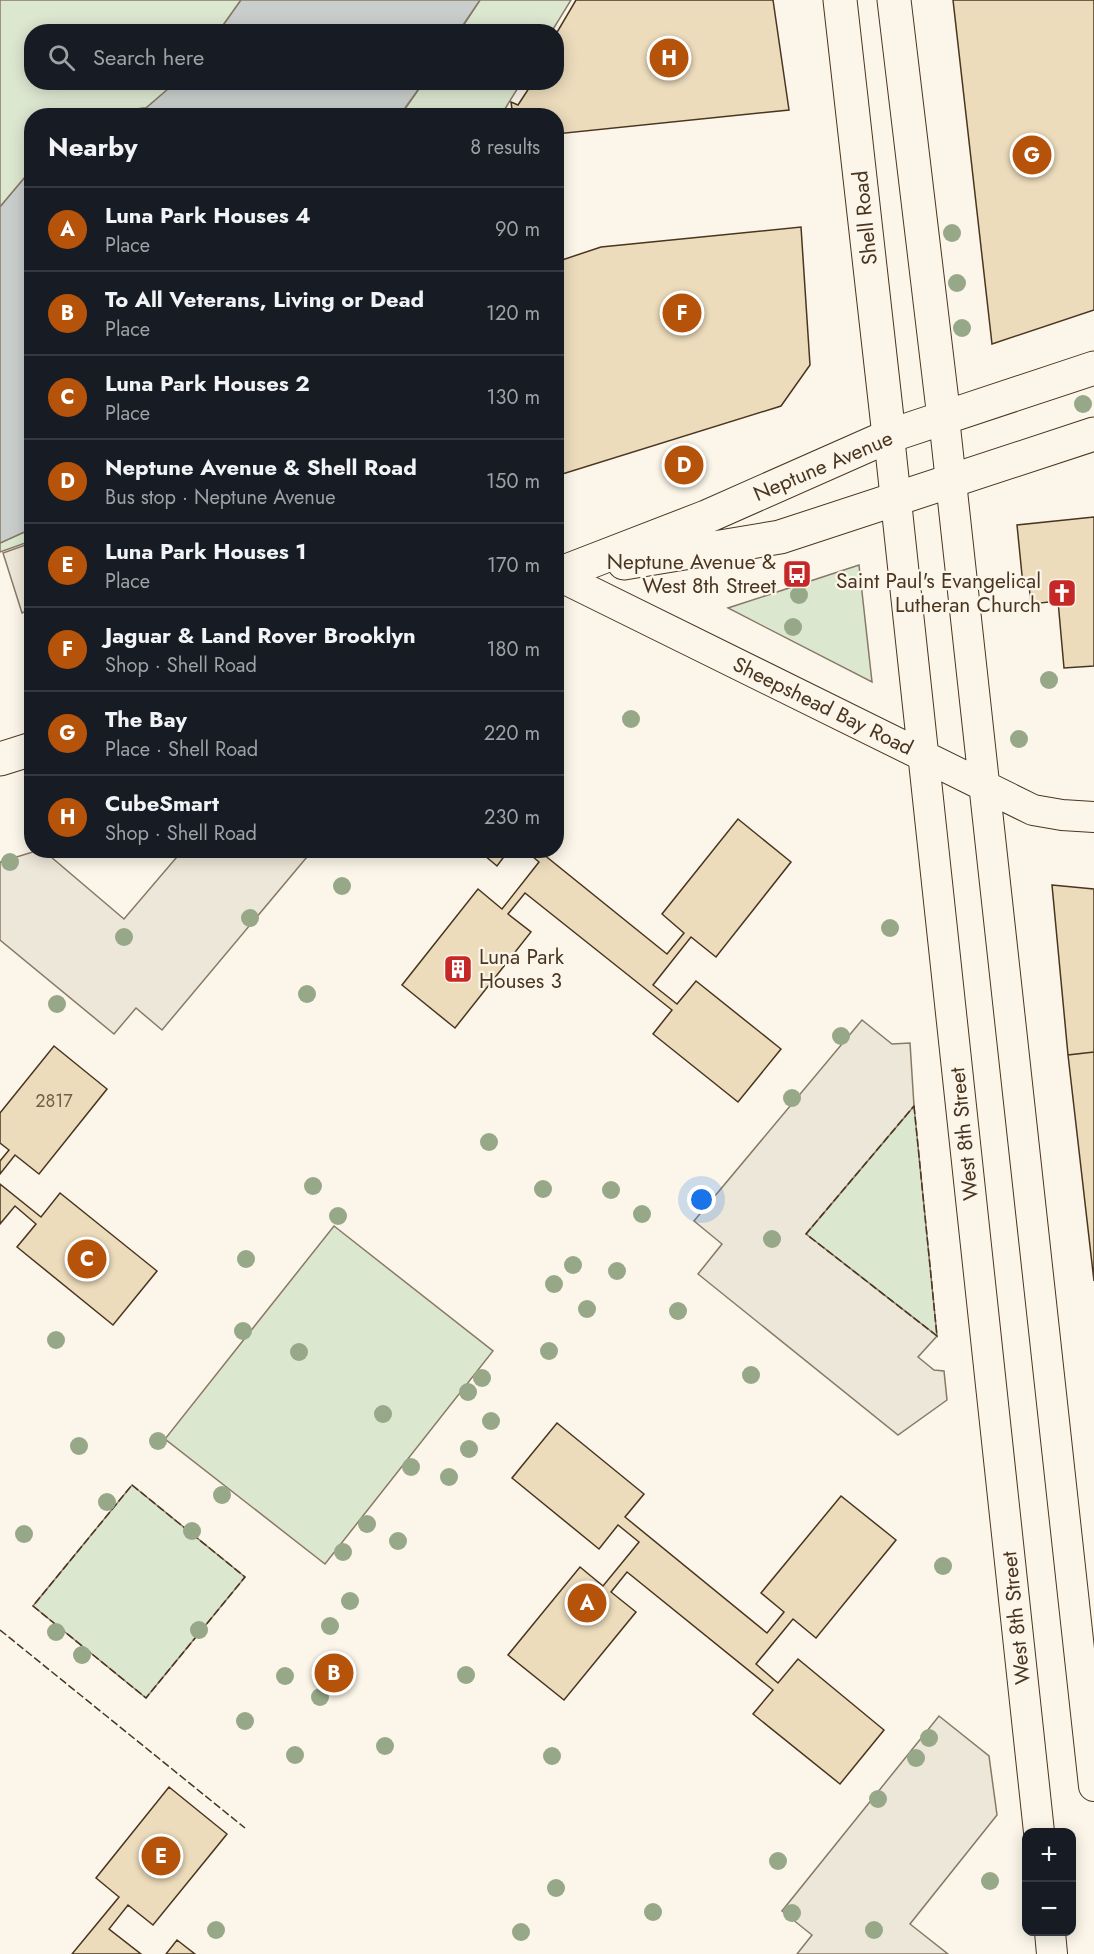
<!DOCTYPE html>
<meta charset="utf-8">
<style>
:root{--surface:#171b24;--page:#242831;--text:#f1f3f6;--muted:#9ea1a6;--line:#363941;--accent:#b45309}
body{margin:0;font-family:Jost,sans-serif;background:var(--page);color:var(--text)}
.controls{position:absolute;right:18px;bottom:18px;display:grid;overflow:hidden;border-radius:12px;box-shadow:0 3px 15px #0003}
.controls button{width:54px;height:54px;display:grid;place-items:center;padding:0;border:0;border-bottom:2px solid var(--line);background:var(--surface);color:var(--text);font:30px sans-serif}
.you{position:absolute;left:702px;top:1200px;width:21px;height:21px;margin:-15px;border:4px solid #fff;border-radius:50%;background:#1a73e8;box-shadow:0 0 0 9px #1a73e833}
.badge{display:grid;place-items:center;width:39px;height:39px;border-radius:50%;background:var(--accent);color:#fff;font-size:20px;font-weight:700}
.pin{position:absolute;translate:-50% -50%;border:3px solid #fff;box-shadow:0 2px 6px #0006}
.list{margin:0;padding:0;list-style:none}
h2{display:flex;justify-content:space-between;align-items:center;height:78px;margin:0;padding:0 24px;font-size:26px}
h2 small{font-size:20px;font-weight:400;color:var(--muted)}
.list li{display:grid;grid-template-columns:39px 1fr auto;gap:18px;align-items:center;box-sizing:border-box;height:84px;padding:0 24px;border-top:2px solid var(--line)}
.list b{display:block;font-size:22px;white-space:nowrap}
.list p{margin:0;font-size:20px;white-space:nowrap;color:var(--muted)}
.list em{font-size:20px;font-style:normal;color:var(--muted)}
.icon{flex:none;width:33px;height:33px;fill:none;stroke:currentColor;stroke-width:2;stroke-linecap:round;stroke-linejoin:round}
.map{position:relative;flex:none;width:1094px;height:1954px;overflow:hidden}
.search{position:absolute;background:var(--surface);box-shadow:0 3px 15px #0003;left:24px;top:24px;width:540px;height:66px;display:flex;align-items:center;gap:15px;box-sizing:border-box;padding:0 21px;border-radius:24px;color:var(--muted);font-size:22px}
.panel{position:absolute;background:var(--surface);box-shadow:0 3px 15px #0003;left:24px;top:108px;width:540px;height:750px;border-radius:24px}
.map>svg:first-child{display:block}
.green{fill:#dce7d0;stroke:#887966;stroke-width:1.5}
.parking{fill:#ede7d9;stroke:#887966;stroke-width:1.5}
.water{fill:#c9cecd;stroke:#887966;stroke-width:1.5}
.building{fill:#ecdcbc;stroke:#4a3520;stroke-width:1.5}
.lines{fill:none;stroke-linecap:round;stroke-linejoin:round}
.minor-casing{stroke:#4a3520;stroke-width:32}
.secondary-casing{stroke:#4a3520;stroke-width:35}
.minor{stroke:#fbf6e9;stroke-width:30}
.secondary{stroke:#fbf6e9;stroke-width:33}
.fence{stroke:#4a3520;stroke-width:1.5;stroke-dasharray:8 3;stroke-linecap:butt}
.tree{fill:#96a887}
.labels{text-anchor:middle;dominant-baseline:central;stroke-width:4.5;stroke-linejoin:round;paint-order:stroke}
.number-label{font-size:18px;fill:#725f47}
.street-label{font-size:21px;fill:#4a3520;stroke:#fbf6e9}
.poi-label{font-size:21px;fill:#4a3520;stroke:#fbf6e9;text-anchor:end}
</style>
<div class="map">
<svg width="1094" height="1954" viewBox="0 0 1094 1954">
<rect width="100%" height="100%" fill="#fbf6e9"/>
<path class="green" d="M0,0H241L219,31L32,32V82L176,83L146,108L95,113L90,115L32,116L31,170L0,207Z
M480,0H571L552,31L459,32Z
M423,83H521L503,112V115L400,116Z
M31,529V541L0,552V543Z
M859,565L872,682L728,608Z
M914,1106L937,1336L806,1234Z
M334,1226L493,1351L325,1564L165,1439Z
M132,1485L245,1577L146,1698L33,1606Z"/>
<path class="parking" d="M31,543V609L22,613L3,553Z
M36,851H44L124,919L182,851H312L162,1030L136,1008L114,1034L0,940V862Z
M862,1020L892,1044L910,1043L914,1106L806,1234L937,1336L918,1357L934,1370L944,1371L947,1400L898,1435L698,1274L722,1244L694,1221Z
M939,1716L989,1756L997,1815L910,1924L948,1954H797L812,1935L782,1911Z"/>
<path class="water" d="M241,0H480L459,31H219Z
M176,82H423V83L400,115H90L95,113L146,108Z
M31,170V529L0,543V207Z"/>
<path class="building" d="M576,0H773L789,110L556,134V116H513L511,102L518,105L533,82H556V34Z
M953,0H1094V310L992,344Z
M801,227L810,365L781,406L556,476V262L601,247Z
M1094,517V666L1064,668L1058,601L1031,604L1029,585H1023L1017,525Z
M738,819L791,862L716,957L691,937L653,985L677,1004L696,981L781,1049L738,1102L653,1034L672,1010L525,893L508,914L531,932L455,1028L402,985L478,889L502,909L539,862L525,850H538L667,954L684,933L662,914Z
M478,850H509L497,866Z
M1052,885L1094,889V1052L1068,1055Z
M54,1046L107,1089L39,1174L15,1155L0,1174V1161L9,1150L0,1143V1113Z
M1094,1052V1281L1068,1055Z
M0,1184L41,1217L60,1193L157,1271L113,1325L17,1247L36,1224L15,1206L0,1224Z
M557,1423L644,1494L625,1517L767,1633L784,1612L761,1593L841,1496L896,1540L816,1638L793,1619L756,1664L778,1683L798,1659L884,1730L840,1784L753,1714L773,1690L627,1572L611,1592L636,1612L564,1700L508,1655L580,1567L603,1586L639,1542L618,1525L599,1549L512,1478Z
M169,1787L227,1834L153,1925L128,1905L109,1929L141,1954H72L119,1897L96,1878Z
M177,1940L195,1954H166Z"/>
<g class="lines">
<g class="minor-casing">
<path id="minor" d="M944,418L1094,1786
M889,436L1039,1832
M557,575L1033,810L1062,815L1094,817
M1050,1932L1052,1954"/>
</g>
<g class="secondary-casing">
<path id="secondary" d="M840,0L889,436
M894,0L944,418
M624,563L780,537L1094,434
M556,575L706,517L889,436L1094,368
M0,759L32,749"/>
</g>
<use href="#minor" class="minor"/>
<use href="#secondary" class="secondary"/>
<path class="fence" d="M914,1106L937,1336L806,1234Z
M132,1485L245,1577L146,1698L33,1606Z
M0,1630L245,1828"/>
</g>
<g class="tree">
<circle cx="952" cy="233" r="9"/>
<circle cx="957" cy="283" r="9"/>
<circle cx="962" cy="328" r="9"/>
<circle cx="1083" cy="404" r="9"/>
<circle cx="799" cy="595" r="9"/>
<circle cx="793" cy="627" r="9"/>
<circle cx="1049" cy="680" r="9"/>
<circle cx="631" cy="719" r="9"/>
<circle cx="1019" cy="739" r="9"/>
<circle cx="10" cy="862" r="9"/>
<circle cx="342" cy="886" r="9"/>
<circle cx="250" cy="918" r="9"/>
<circle cx="890" cy="928" r="9"/>
<circle cx="124" cy="937" r="9"/>
<circle cx="307" cy="994" r="9"/>
<circle cx="57" cy="1004" r="9"/>
<circle cx="841" cy="1036" r="9"/>
<circle cx="792" cy="1098" r="9"/>
<circle cx="489" cy="1142" r="9"/>
<circle cx="313" cy="1186" r="9"/>
<circle cx="543" cy="1189" r="9"/>
<circle cx="611" cy="1190" r="9"/>
<circle cx="642" cy="1214" r="9"/>
<circle cx="338" cy="1216" r="9"/>
<circle cx="772" cy="1239" r="9"/>
<circle cx="246" cy="1259" r="9"/>
<circle cx="573" cy="1265" r="9"/>
<circle cx="617" cy="1271" r="9"/>
<circle cx="554" cy="1284" r="9"/>
<circle cx="587" cy="1309" r="9"/>
<circle cx="678" cy="1311" r="9"/>
<circle cx="243" cy="1331" r="9"/>
<circle cx="56" cy="1340" r="9"/>
<circle cx="549" cy="1351" r="9"/>
<circle cx="299" cy="1352" r="9"/>
<circle cx="751" cy="1375" r="9"/>
<circle cx="482" cy="1378" r="9"/>
<circle cx="468" cy="1392" r="9"/>
<circle cx="383" cy="1414" r="9"/>
<circle cx="491" cy="1421" r="9"/>
<circle cx="158" cy="1441" r="9"/>
<circle cx="79" cy="1446" r="9"/>
<circle cx="469" cy="1449" r="9"/>
<circle cx="411" cy="1467" r="9"/>
<circle cx="449" cy="1477" r="9"/>
<circle cx="222" cy="1495" r="9"/>
<circle cx="107" cy="1502" r="9"/>
<circle cx="367" cy="1524" r="9"/>
<circle cx="192" cy="1531" r="9"/>
<circle cx="24" cy="1534" r="9"/>
<circle cx="398" cy="1541" r="9"/>
<circle cx="343" cy="1552" r="9"/>
<circle cx="943" cy="1566" r="9"/>
<circle cx="350" cy="1601" r="9"/>
<circle cx="330" cy="1626" r="9"/>
<circle cx="199" cy="1630" r="9"/>
<circle cx="56" cy="1632" r="9"/>
<circle cx="82" cy="1655" r="9"/>
<circle cx="466" cy="1675" r="9"/>
<circle cx="285" cy="1676" r="9"/>
<circle cx="320" cy="1697" r="9"/>
<circle cx="245" cy="1721" r="9"/>
<circle cx="929" cy="1738" r="9"/>
<circle cx="385" cy="1746" r="9"/>
<circle cx="295" cy="1755" r="9"/>
<circle cx="552" cy="1756" r="9"/>
<circle cx="916" cy="1758" r="9"/>
<circle cx="878" cy="1799" r="9"/>
<circle cx="778" cy="1861" r="9"/>
<circle cx="990" cy="1881" r="9"/>
<circle cx="556" cy="1888" r="9"/>
<circle cx="653" cy="1912" r="9"/>
<circle cx="792" cy="1913" r="9"/>
<circle cx="216" cy="1930" r="9"/>
<circle cx="874" cy="1930" r="9"/>
<circle cx="521" cy="1932" r="9"/>
</g>
<defs>
<g id="bus-square" transform="scale(1.5)"><rect x="-9" y="-9" width="18" height="18" rx="4" fill="#c62828" stroke="#fbf6e9"/><path d="M-5-6H5V4H4V6H2V4H-2V6H-4V4H-5ZM-3.5-4V0h7V-4ZM-3.5 1.2v1.5H-2V1.2ZM2 1.2v1.5H3.5V1.2Z" fill="#fff"/></g>
<g id="church-square" transform="scale(1.5)"><rect x="-9" y="-9" width="18" height="18" rx="4" fill="#c62828" stroke="#fbf6e9"/><path d="M-1.2-6h2.4v3.5h3.3v2.4h-3.3V6h-2.4V-.1h-3.3v-2.4h3.3Z" fill="#fff"/></g>
<g id="building-square" transform="scale(1.5)"><rect x="-9" y="-9" width="18" height="18" rx="4" fill="#c62828" stroke="#fbf6e9"/><path d="M-4-6H4V6H1V3H-1V6H-4ZM-2.5-4.3h1.7v1.8h-1.7ZM.8-4.3h1.7v1.8H.8ZM-2.5-1h1.7V.8h-1.7ZM.8-1h1.7V.8H.8Z" fill="#fff"/></g>
</defs>
<g fill-rule="evenodd">
<use href="#bus-square" x="797" y="574"/>
<use href="#church-square" x="1062" y="593"/>
<use href="#building-square" x="458" y="969"/>
</g>
<g class="labels">
<g class="number-label">
<text x="54" y="1101">2817</text>
</g>
<g class="street-label">
<text transform="translate(865 218) rotate(-96)">Shell Road</text>
<text transform="translate(823 466) rotate(-23)">Neptune Avenue</text>
<text transform="translate(823 706) rotate(26)">Sheepshead Bay Road</text>
<text transform="translate(964 1134) rotate(-96)">West 8th Street</text>
<text transform="translate(1016 1618) rotate(-96)">West 8th Street</text>
</g>
<g class="poi-label">
<text x="776" y="562">Neptune Avenue &amp;<tspan x="776" dy="24">West 8th Street</tspan></text>
<text x="1041" y="581">Saint Paul's Evangelical<tspan x="1041" dy="24">Lutheran Church</tspan></text>
<text x="479" y="957" text-anchor="start">Luna Park<tspan x="479" dy="24">Houses 3</tspan></text>
</g>
</g>
</svg>
<div class="controls">
<button>+</button>
<button>−</button>
</div>
<div class="you"></div>
<div class="pin badge" style="left:587px;top:1603px">A</div>
<div class="pin badge" style="left:334px;top:1673px">B</div>
<div class="pin badge" style="left:87px;top:1259px">C</div>
<div class="pin badge" style="left:684px;top:465px">D</div>
<div class="pin badge" style="left:161px;top:1856px">E</div>
<div class="pin badge" style="left:682px;top:313px">F</div>
<div class="pin badge" style="left:1032px;top:155px">G</div>
<div class="pin badge" style="left:669px;top:58px">H</div>
<div class="search"><svg class="icon" aria-label="search" viewBox="0 0 24 24"><circle cx="10" cy="10" r="6"/><path d="M15 15l6 6"/></svg>Search here</div>
<section class="panel">
<h2>Nearby<small>8 results</small></h2>
<ul class="list">
<li><span class="badge">A</span><div><b>Luna Park Houses 4</b><p>Place</p></div><em>90 m</em></li>
<li><span class="badge">B</span><div><b>To All Veterans, Living or Dead</b><p>Place</p></div><em>120 m</em></li>
<li><span class="badge">C</span><div><b>Luna Park Houses 2</b><p>Place</p></div><em>130 m</em></li>
<li><span class="badge">D</span><div><b>Neptune Avenue &amp; Shell Road</b><p>Bus stop · Neptune Avenue</p></div><em>150 m</em></li>
<li><span class="badge">E</span><div><b>Luna Park Houses 1</b><p>Place</p></div><em>170 m</em></li>
<li><span class="badge">F</span><div><b>Jaguar &amp; Land Rover Brooklyn</b><p>Shop · Shell Road</p></div><em>180 m</em></li>
<li><span class="badge">G</span><div><b>The Bay</b><p>Place · Shell Road</p></div><em>220 m</em></li>
<li><span class="badge">H</span><div><b>CubeSmart</b><p>Shop · Shell Road</p></div><em>230 m</em></li>
</ul>
</section>
</div>
